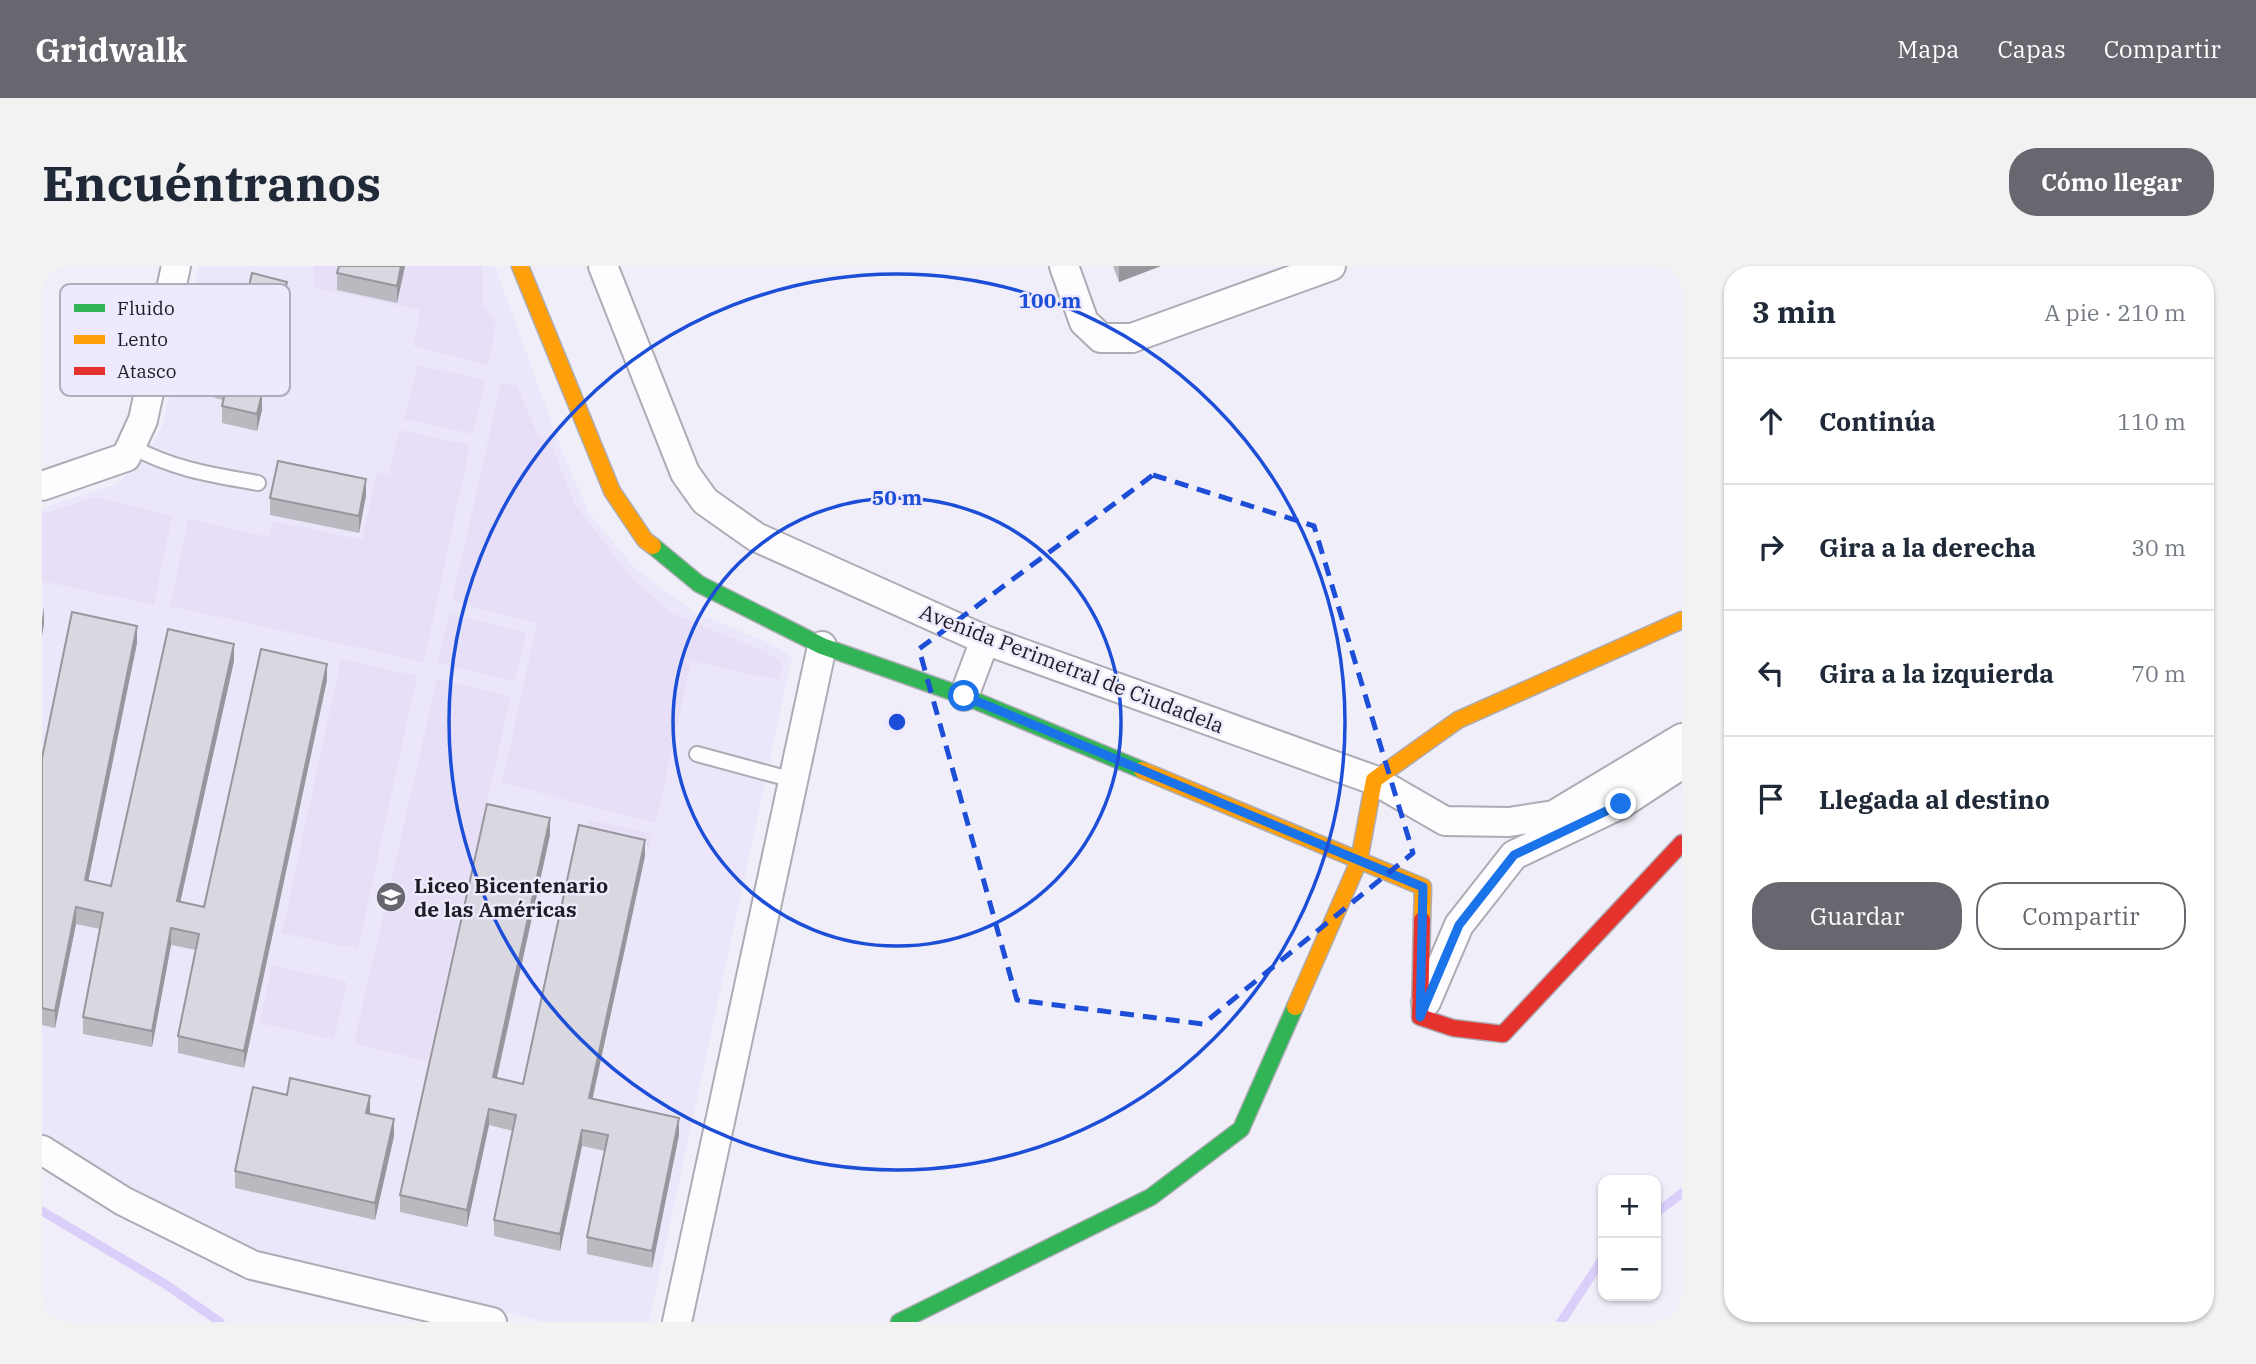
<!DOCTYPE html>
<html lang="es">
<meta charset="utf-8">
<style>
:root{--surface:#fff;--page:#f2f2f3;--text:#1f2937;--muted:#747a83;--line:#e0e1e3;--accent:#68666e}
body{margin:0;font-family:"IBM Plex Serif",serif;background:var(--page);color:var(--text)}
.controls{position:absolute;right:21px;bottom:21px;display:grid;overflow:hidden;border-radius:14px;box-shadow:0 2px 5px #0004}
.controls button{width:63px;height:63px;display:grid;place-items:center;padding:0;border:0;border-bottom:2px solid var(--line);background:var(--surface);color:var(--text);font:35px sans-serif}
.stop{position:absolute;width:21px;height:21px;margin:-16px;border:5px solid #1a73e8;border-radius:50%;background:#fff}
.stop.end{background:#1a73e8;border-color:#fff;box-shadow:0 2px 7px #0008}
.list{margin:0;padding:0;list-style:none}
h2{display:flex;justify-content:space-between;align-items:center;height:91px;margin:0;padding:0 28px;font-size:30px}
h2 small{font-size:23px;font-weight:400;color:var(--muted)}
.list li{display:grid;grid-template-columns:46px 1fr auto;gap:21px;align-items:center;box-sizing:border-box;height:126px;padding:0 28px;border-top:2px solid var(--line)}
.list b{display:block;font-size:26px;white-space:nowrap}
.list em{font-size:23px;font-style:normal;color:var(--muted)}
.actions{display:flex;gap:14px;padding:21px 28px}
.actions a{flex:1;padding:16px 0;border:2px solid var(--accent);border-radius:28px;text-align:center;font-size:24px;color:var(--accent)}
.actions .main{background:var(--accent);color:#fff}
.icon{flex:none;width:38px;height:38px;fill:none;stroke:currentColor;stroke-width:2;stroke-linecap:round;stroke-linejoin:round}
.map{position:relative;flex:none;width:1640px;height:1056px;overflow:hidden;border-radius:28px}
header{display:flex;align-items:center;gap:42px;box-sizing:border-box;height:98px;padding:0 35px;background:var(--accent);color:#fff}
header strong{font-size:33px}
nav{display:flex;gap:38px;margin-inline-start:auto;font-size:24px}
.intro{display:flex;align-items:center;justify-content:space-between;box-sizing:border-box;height:168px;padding:0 42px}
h1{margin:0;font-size:49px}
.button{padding:18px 32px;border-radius:28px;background:var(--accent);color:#fff;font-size:24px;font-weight:700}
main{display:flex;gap:42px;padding:0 42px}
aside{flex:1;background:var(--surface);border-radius:28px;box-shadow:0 2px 5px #0004}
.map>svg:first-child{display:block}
.built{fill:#ece6fa}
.green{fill:#e6dff7}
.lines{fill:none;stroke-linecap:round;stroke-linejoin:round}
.stream{stroke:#dccefb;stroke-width:9}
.lane-casing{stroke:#adabb3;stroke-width:18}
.street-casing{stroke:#adabb3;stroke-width:32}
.fast-casing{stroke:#adabb3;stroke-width:19}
.slow-casing{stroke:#adabb3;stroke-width:19}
.jam-casing{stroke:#adabb3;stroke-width:19}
.lane{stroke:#fdfcfe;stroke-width:14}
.street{stroke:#fdfcfe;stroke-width:28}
.fast{stroke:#30b455;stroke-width:16}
.slow{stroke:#ff9f0a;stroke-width:16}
.jam{stroke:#e5322d;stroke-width:16}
.wall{fill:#bbb9c0}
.shaded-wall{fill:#98969c}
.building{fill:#d9d7df;stroke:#98969c;stroke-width:2}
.route{stroke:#1a73e8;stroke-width:9}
.marked{fill:none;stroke:#1d4ed8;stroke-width:5;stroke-dasharray:14 9;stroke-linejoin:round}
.ring{fill:none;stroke:#1d4ed8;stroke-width:3.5}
.labels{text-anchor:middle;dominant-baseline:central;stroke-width:5;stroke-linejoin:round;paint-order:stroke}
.street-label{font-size:21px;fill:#1f1d24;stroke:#eee9fd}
.poi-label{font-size:21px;font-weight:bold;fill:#1f1d24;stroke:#eee9fd;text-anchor:start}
.key{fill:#eee9fd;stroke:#b0acbc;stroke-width:2}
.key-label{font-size:19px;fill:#1f1d24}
.centre{fill:#1d4ed8;stroke:#eee9fd;stroke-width:3.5}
.ring-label{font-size:21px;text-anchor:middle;font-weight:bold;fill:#1d4ed8;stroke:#eee9fd;stroke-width:5;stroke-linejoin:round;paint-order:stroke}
</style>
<header>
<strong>Gridwalk</strong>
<nav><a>Mapa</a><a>Capas</a><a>Compartir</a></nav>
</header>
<div class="intro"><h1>Encuéntranos</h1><a class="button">Cómo llegar</a></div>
<main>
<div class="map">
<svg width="1640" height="1056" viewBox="0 0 1640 1056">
<rect width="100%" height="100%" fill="#f0eef8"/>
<path class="built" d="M157,0H453L518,180L547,247L593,302L652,346L729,378L750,391L607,1056H504L208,986L78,922L0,872V242L74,218L103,193L120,161Z"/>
<path class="green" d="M272,0H441V38L454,59L446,99L371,80L378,44L271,21Z
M375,99L443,114L431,168L363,153Z
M459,117L474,119L496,169L511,183L533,239L589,311L629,347L726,387L741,398L736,414L649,395L614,557L460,517L495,357L410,335Z
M357,164L428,179L382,396L128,340L146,253L227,271L231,255L320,274L335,206L347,209Z
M53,231L130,250L112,339L0,315V248Z
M407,348L484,367L472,416L395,397Z
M299,393L375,410L316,683L240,667Z
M395,413L469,430L386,795L312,777Z
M548,554L610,568L607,580L546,566Z
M230,699L305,716L292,774L218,757Z"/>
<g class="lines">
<path class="stream" d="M0,945L123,1018L178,1056
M1614,947L1640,927
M1519,1056L1561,992"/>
<g class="lane-casing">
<path id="lane" d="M89,180C130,203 170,209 216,217
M655,488L751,514"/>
</g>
<g class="street-casing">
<path id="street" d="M561,0L643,207L663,235L714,271L943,374L1332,514L1403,555L1467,556L1512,549L1640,472
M1022,0L1042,56L1059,72H1090L1289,0
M0,220L84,191L101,154L134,0
M922,430L943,374
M1384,736L1417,659L1472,589L1579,538L1640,498
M0,884L81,935L210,999L450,1056
M635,1056L780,380"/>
</g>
<g class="fast-casing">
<path id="fast" d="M611,280L657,318L780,380L922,430L1100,504
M857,1056L1109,931L1199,863L1253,741"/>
</g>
<g class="slow-casing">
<path id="slow" d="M478,0L570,225L603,274L611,280
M1100,504L1381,621L1380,654
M1253,741L1317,595L1332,514L1416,454L1640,354"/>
</g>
<g class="jam-casing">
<path id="jam" d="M1380,654L1378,751L1411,762L1461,768L1640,577"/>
</g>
<use href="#lane" class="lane"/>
<use href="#street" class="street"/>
<use href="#fast" class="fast"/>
<use href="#slow" class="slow"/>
<use href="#jam" class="jam"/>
</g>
<path class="wall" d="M297,0H363L355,37L295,24V7Z
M1071,0H1119L1077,16Z
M245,32L236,72L221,68L219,74L234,94L228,118L211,114L209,124L220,144L215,165L180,157V140L181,134L170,131V114L192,93L194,84L179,79V63L201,46Z
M324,229L317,267L228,249V232Z
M95,377L46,615L69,620L192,395L138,635L162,641L285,414L202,802L136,787V770L154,684L129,679L110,781L41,768V751L58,663L34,658L13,762L0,759V492Z
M508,569L455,812L481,818L603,590L550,833L637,869L610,1002L545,988V971L563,885L540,880L518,985L452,970V954L471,865L447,859L425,961L358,946V929Z
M245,829L328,848L352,870L333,954L193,922V905Z"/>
<path class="shaded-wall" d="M359,0H363L355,37V20Z
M1077,0H1119L1077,16Z
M245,16V32L236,72V55Z
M221,52V68L215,90V73Z
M234,77V94L228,118V101Z
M211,98V114L205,140V123Z
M220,127V144L215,165V148Z
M324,213V229L317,267V250Z
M2,341V358L0,370V353Z
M95,360V377L43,631V614Z
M192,378V395L135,651V635Z
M285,398V414L202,802V785Z
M508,552V569L451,828V811Z
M603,574V590L547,849V832Z
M34,641V658L13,762V745Z
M129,662V679L110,781V765Z
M328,830V847L324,864V847Z
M447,843V859L425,961V944Z
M637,852V869L610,1002V985Z
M352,853V870L333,954V937Z
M540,864V880L518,985V968Z"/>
<path class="building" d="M297,0H359L355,20L295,7Z
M210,7L245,16L236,55L221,52L215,73L234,77L228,101L211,98L205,123L220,127L215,148L180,140L185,118L170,114L176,89L192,93L198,68L179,63L185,42L201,46Z
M236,195L324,213L317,250L228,232Z
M30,346L95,360L43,614L69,620L126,363L192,378L135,635L162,641L219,383L285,398L202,785L136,770L157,668L129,662L110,765L41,751L61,647L34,641L13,745L0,742V492Z
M445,538L508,552L451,811L481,818L537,559L603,574L547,832L637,852L610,985L545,971L566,869L540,864L518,968L452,954L474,849L447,843L425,944L358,929Z
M248,812L328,830L324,847L352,853L333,937L193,905L211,821L245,829Z"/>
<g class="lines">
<path class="route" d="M922,430L1381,621L1378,751L1417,659L1472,589L1579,538"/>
</g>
<path class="marked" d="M1111,209L1272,260L1371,587L1161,758L975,734L877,383Z"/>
<g class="ring">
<circle cx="855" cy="456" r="224"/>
<circle cx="855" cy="456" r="448"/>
</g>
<defs>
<g id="school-disc" transform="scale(1.575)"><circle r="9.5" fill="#68666e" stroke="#eee9fd"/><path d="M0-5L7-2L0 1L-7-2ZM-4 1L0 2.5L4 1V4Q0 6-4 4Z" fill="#fff"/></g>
</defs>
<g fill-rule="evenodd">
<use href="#school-disc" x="349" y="631"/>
</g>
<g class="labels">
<g class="street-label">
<text transform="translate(1030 402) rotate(21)">Avenida Perimetral de Ciudadela</text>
</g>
<g class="poi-label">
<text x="372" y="619">Liceo Bicentenario<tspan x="372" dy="24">de las Américas</tspan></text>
</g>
</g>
<rect x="18" y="18" width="230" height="112" rx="10" class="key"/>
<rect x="32" y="38" width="31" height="8" fill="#30b455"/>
<rect x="32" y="69" width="31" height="9" fill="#ff9f0a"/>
<rect x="32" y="101" width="31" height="8" fill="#e5322d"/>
<g class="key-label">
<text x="75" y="49">Fluido</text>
<text x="75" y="80">Lento</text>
<text x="75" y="112">Atasco</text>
</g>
<circle cx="855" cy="456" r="10" class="centre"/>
<g class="ring-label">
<text x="1008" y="42">100 m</text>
<text x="855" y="239">50 m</text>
</g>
</svg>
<div class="controls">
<button>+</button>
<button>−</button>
</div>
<div class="stop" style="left:922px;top:430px"></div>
<div class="stop end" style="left:1579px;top:538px"></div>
</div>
<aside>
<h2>3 min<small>A pie · 210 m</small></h2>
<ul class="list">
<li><svg class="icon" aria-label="ahead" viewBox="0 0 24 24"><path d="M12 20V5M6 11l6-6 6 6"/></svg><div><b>Continúa</b></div><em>110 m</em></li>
<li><svg class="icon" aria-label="right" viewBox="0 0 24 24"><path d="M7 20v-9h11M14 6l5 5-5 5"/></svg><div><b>Gira a la derecha</b></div><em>30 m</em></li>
<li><svg class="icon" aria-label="left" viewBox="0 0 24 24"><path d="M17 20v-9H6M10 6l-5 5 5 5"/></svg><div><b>Gira a la izquierda</b></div><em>70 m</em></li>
<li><svg class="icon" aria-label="arrive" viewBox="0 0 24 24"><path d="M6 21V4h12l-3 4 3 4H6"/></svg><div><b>Llegada al destino</b></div></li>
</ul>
<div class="actions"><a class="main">Guardar</a><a>Compartir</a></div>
</aside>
</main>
